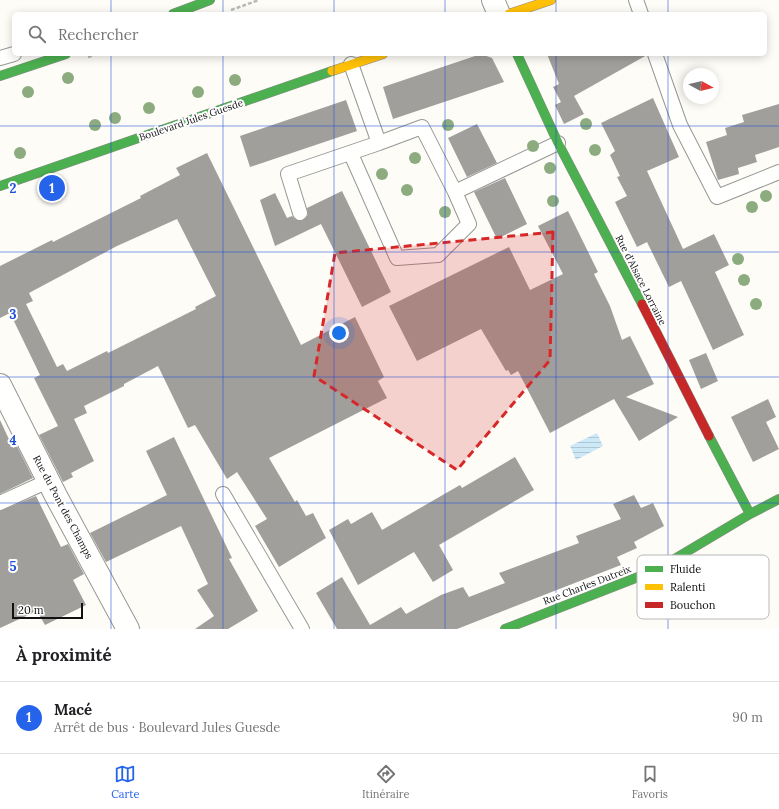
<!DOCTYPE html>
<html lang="fr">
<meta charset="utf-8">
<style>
:root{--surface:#fff;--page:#f2f2f2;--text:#202124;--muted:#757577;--line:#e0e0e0;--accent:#2563eb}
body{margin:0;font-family:Lora,serif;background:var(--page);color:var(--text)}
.compass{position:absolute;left:683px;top:68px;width:36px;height:36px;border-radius:50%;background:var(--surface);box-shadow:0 2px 10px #0003;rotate:98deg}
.scale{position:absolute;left:12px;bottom:10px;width:71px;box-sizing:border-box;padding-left:4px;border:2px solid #111;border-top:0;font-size:11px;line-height:14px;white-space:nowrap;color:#111;-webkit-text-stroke:3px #fff;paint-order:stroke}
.you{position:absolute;left:339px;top:333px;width:14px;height:14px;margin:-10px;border:3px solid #fff;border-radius:50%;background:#1a73e8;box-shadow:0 0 0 6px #1a73e833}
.badge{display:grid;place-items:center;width:26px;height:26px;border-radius:50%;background:var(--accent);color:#fff;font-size:13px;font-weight:700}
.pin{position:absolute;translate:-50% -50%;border:2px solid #fff;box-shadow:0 1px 4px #0006}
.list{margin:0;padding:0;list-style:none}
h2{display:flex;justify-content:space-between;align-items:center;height:52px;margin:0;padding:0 16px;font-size:17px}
h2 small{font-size:13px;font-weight:400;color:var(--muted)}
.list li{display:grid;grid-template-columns:26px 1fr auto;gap:12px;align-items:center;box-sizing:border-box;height:72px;padding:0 16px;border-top:1px solid var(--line)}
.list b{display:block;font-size:15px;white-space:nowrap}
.list p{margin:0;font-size:13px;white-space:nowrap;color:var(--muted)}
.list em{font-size:13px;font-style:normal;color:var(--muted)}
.icon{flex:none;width:22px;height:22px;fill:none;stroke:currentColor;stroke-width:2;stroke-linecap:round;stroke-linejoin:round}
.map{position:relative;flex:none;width:779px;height:629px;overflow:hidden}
.search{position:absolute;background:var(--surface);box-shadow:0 2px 10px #0003;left:12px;right:12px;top:12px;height:44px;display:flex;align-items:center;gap:10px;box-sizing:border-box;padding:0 14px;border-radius:6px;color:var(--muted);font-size:15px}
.sheet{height:124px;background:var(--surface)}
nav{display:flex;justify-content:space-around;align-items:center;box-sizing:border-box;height:56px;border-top:1px solid var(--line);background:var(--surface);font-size:11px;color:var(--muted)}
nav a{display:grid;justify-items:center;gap:2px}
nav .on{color:var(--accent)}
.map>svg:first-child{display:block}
.water{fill:url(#water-rules)}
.building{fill:#a19f9c;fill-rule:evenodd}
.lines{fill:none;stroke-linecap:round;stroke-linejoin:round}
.lane-casing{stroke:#979795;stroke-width:16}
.street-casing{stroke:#979795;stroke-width:24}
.fast-casing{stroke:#8e8d8b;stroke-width:10}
.slow-casing{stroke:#8e8d8b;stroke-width:10}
.jam-casing{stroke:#8e8d8b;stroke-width:10}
.path{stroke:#b9b9b8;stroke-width:2.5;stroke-dasharray:4 2;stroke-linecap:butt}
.lane{stroke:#fffffe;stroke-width:14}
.street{stroke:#fffffe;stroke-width:22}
.fast{stroke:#4caf50;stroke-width:9}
.slow{stroke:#ffc107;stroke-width:9}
.jam{stroke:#c62828;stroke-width:9}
.tree{fill:#8cac80}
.marked{fill:#d62828;fill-opacity:0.2;stroke:#d62828;stroke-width:3;stroke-dasharray:8 5;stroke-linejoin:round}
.grid{fill:none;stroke:#1d4ed8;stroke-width:1;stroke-opacity:0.55}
.labels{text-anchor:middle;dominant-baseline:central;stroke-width:4;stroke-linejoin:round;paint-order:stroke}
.street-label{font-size:10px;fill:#111;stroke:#fff}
.key{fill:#fff;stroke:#b8b8b8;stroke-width:1}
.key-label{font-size:11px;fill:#111}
.grid-label{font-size:13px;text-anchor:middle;font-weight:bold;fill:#1d4ed8;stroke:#fff;stroke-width:4;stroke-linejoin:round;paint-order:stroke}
</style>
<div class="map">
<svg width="779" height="629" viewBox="0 0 779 629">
<defs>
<pattern id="water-rules" width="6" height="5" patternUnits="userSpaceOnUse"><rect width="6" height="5" fill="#cde8f7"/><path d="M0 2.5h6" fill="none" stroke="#afc6d3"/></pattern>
</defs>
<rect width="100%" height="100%" fill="#fdfcf7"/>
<path class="water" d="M597,433L603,446L576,460L570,446Z"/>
<path class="building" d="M481,54L492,58L504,82L393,119L383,87Z
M547,54H647V55L574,96L584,114L564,124L555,105L561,102L553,87L559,84Z
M653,98L679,157L647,171L683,249L714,234L729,265L715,272L744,335L713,350L681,281L669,287L647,242L637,247L615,202L627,196L617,177L620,176L610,155L615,151L601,123Z
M346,100L357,131L250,167L240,136Z
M779,104V147L755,155L757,162L738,168L739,174L718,180L706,142L727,135L725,128L744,122L742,115Z
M477,124L497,163L467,177L448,138Z
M207,153L301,345L355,317L384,377L378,381L387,398L269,458L295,502L297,500L306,516L313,513L326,538L279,567L255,526L267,519L237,472L227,479L195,425L188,428L158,366L124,384V386L84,406L87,413L74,419L94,461L71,473L73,477L63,482L39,435L58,426L34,378L40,375L10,313L0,318V266L52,240L53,242L141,198L140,196L180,175L176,168ZM177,219L216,296L195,307L196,309L108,353L107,351L67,371L63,364L57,367L26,304L33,301L29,293L117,246Z
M505,178L527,224L497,239L474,192Z
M342,191L391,292L362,307L321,224L275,246L260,200L275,193L287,218L292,216L295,219L302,221L308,215L307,208Z
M568,211L598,272L594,274L610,306L622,340L630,336L654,384L626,397L678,417L639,441L614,399L550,433L518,371L511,375L508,370L506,371L481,329L417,361L389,306L509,247L530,290L563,274L538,226Z
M706,353L718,381L701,389L689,360Z
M768,399L776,417L766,422L779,449L753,462L731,417Z
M0,420L13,448L17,446L33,478L0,494Z
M174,437L232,558L229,559L258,611L228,629H195L214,616L197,590L208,584L181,526L106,562L90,533L167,495L146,451Z
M515,457L534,490L439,545L453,570L433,582L414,552L358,585L329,530L348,519L351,524L372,512L382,530L460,485L462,488Z
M634,495L641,508L653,503L664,526L634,542L637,548L617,557L621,565L457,629H337L316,593L342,577L370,625L401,607L406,614L441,595L463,587L469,597L505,583L499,573L579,543L576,536L621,519L613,504Z
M36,496L61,547L68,544L84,574L73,580L86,605L45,625L37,611L0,628V511Z"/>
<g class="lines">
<g class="lane-casing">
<path id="lane" d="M636,0L641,14
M655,54L680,125L717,197L779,172
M0,58L14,54
M379,143L422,127L455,192
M351,154L397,258L438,255L469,224L455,192L558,143
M300,213L288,174L379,143L351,64
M223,494L302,629
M0,503L48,481"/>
</g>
<g class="street-casing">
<path id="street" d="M493,0L499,14
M0,385L56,496L128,629"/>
</g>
<g class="fast-casing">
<path id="fast" d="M173,14L210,0
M517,54L558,143L642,304
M0,76L66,54
M0,186L332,71
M709,436L750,514
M505,629L656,570L750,514L779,499"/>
</g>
<g class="slow-casing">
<path id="slow" d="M509,14L551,0
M332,71L383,54"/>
</g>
<g class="jam-casing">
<path id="jam" d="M642,304L709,436"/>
</g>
<path class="path" d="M231,10L259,0
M88,57L97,54"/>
<use href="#lane" class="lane"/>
<use href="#street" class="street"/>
<use href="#fast" class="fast"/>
<use href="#slow" class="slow"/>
<use href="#jam" class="jam"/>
</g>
<g class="tree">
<circle cx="68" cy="78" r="6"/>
<circle cx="235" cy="80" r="6"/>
<circle cx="28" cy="92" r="6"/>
<circle cx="198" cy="92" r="6"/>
<circle cx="149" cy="108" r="6"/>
<circle cx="115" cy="118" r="6"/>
<circle cx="586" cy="124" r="6"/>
<circle cx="95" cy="125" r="6"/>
<circle cx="448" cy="125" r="6"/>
<circle cx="533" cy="146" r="6"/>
<circle cx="595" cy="150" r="6"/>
<circle cx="20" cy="153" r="6"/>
<circle cx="415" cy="158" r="6"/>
<circle cx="550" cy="168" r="6"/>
<circle cx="382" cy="174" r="6"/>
<circle cx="407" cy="190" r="6"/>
<circle cx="766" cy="196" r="6"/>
<circle cx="553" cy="201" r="6"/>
<circle cx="752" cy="207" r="6"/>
<circle cx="445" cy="212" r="6"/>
<circle cx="738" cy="259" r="6"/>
<circle cx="744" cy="280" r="6"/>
<circle cx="756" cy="304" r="6"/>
</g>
<path class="marked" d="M553,232L550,360L457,470L314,376L335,253Z"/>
<path class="grid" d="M111,0V14M223,0V14M334,0V14M445,0V14M556,0V14M668,0V14M111,54V629M223,54V629M334,54V629M445,54V629M556,54V629M668,54V629M0,126H779M0,252H779M0,377H779M0,503H779"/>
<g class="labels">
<g class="street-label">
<text transform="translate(191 120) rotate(-19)">Boulevard Jules Guesde</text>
<text transform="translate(641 280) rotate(63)">Rue d'Alsace Lorraine</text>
<text transform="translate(63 507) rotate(62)">Rue du Pont des Champs</text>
<text transform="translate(587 585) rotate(-21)">Rue Charles Dutreix</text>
</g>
</g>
<rect x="637" y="555" width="132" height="64" rx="6" class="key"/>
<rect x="645" y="566" width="18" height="6" fill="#4caf50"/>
<rect x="645" y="584" width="18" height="6" fill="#ffc107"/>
<rect x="645" y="602" width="18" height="6" fill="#c62828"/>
<g class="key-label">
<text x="670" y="573">Fluide</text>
<text x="670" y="591">Ralenti</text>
<text x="670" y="609">Bouchon</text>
</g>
<g class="grid-label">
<text x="13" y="193">2</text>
<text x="13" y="319">3</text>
<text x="13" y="445">4</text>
<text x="13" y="571">5</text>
</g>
</svg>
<svg class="compass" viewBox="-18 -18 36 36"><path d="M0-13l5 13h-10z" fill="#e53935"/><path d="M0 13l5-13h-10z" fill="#757577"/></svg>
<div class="scale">20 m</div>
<div class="you"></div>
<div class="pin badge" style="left:52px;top:188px">1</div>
<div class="search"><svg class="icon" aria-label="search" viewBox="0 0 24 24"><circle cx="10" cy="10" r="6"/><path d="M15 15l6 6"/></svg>Rechercher</div>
</div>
<section class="sheet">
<h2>À proximité<small></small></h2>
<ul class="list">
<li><span class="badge">1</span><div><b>Macé</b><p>Arrêt de bus · Boulevard Jules Guesde</p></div><em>90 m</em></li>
</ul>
</section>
<nav>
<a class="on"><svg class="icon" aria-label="map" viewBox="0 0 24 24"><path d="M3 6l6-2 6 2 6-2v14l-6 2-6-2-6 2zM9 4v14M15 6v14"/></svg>Carte</a>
<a><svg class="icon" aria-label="directions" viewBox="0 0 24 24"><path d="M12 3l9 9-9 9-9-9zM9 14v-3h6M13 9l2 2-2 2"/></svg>Itinéraire</a>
<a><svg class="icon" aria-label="saved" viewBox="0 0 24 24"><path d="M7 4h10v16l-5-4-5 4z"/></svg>Favoris</a>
</nav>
